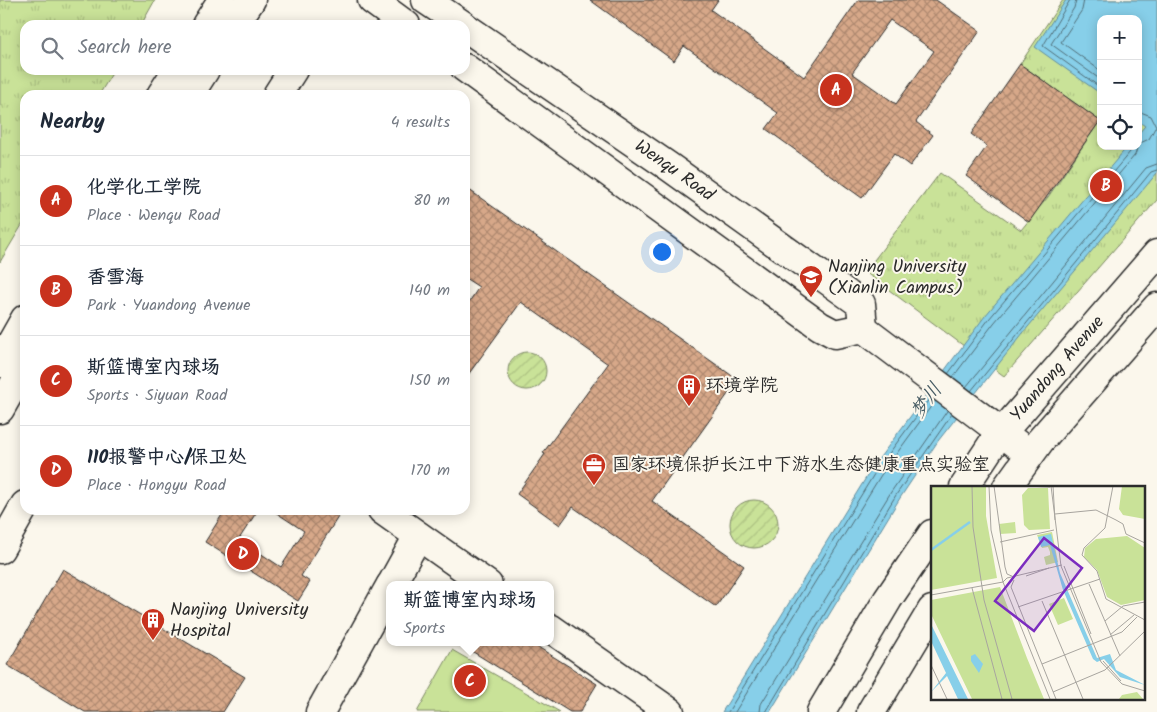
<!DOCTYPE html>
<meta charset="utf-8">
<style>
:root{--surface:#fff;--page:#f6f6f7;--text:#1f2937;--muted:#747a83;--line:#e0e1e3;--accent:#c8321e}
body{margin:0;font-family:Kalam,"LXGW WenKai TC",sans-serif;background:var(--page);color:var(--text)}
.controls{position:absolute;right:15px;top:15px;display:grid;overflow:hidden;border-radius:10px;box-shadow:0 2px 12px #0003}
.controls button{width:45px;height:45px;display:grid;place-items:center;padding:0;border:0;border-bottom:1px solid var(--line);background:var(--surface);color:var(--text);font:25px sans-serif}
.you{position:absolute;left:661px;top:251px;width:18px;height:18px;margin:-12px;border:4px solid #fff;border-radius:50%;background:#1a73e8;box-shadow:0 0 0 8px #1a73e833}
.badge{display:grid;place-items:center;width:32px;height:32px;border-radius:50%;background:var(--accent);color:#fff;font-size:16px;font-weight:700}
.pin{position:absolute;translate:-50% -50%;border:2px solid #fff;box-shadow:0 1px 5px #0006}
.popup{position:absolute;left:386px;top:581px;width:168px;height:65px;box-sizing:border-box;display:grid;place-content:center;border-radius:10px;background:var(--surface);filter:drop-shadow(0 1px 4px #0005);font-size:16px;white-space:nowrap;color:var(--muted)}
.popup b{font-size:19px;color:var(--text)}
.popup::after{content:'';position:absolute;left:50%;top:100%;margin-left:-10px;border:10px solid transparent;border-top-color:var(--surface)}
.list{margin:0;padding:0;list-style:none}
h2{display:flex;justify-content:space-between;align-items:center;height:65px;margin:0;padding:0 20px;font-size:21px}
h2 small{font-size:16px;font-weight:400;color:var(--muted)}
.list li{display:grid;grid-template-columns:32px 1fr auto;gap:15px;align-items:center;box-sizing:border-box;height:90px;padding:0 20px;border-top:1px solid var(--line)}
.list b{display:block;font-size:19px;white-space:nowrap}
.list p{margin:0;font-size:16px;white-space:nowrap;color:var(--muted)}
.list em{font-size:16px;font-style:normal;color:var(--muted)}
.icon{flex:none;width:28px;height:28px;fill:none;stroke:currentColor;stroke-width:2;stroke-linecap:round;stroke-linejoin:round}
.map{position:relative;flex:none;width:1157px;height:712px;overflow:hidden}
.search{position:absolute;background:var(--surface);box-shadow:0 2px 12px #0003;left:20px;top:20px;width:450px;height:55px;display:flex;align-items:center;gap:12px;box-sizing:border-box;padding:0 18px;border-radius:15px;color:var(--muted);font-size:19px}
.panel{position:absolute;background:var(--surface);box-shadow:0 2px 12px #0003;left:20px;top:90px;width:450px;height:425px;border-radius:15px}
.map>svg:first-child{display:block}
.park{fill:url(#park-tufts);stroke:#7a8662;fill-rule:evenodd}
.garden{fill:url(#garden-furrows);stroke:#7a8662}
.pitch{fill:#c9e298;stroke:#7a8662}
.water{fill:#87cfe9;stroke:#628d9d}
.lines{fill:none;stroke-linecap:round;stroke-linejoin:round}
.shore{stroke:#506d77;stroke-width:1}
.building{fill:url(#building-cross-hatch);stroke:#2b2b2b;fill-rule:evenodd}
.minor-casing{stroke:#2b2b2b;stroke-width:31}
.major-casing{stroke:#2b2b2b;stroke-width:31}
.minor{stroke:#fbf7ec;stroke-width:28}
.major{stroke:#fbf7ec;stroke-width:28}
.labels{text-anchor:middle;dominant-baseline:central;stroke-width:4;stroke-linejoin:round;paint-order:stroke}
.street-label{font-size:18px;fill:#2b2b2b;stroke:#fbf7ec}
.poi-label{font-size:18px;fill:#2b2b2b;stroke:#fbf7ec;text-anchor:start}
.water-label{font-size:19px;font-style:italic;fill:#475c64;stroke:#fbf7ec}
.inset-river{fill:none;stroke:#87cfe9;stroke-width:2.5}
.inset-road{fill:none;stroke:#a8a59f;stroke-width:1}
.view{fill:#7b2cbf;fill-opacity:0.15;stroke:#7b2cbf;stroke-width:2.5}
.inset-edge{fill:none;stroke:#2b2b2b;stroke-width:2.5}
</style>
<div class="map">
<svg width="1157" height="712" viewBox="0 0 1157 712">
<defs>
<pattern id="park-tufts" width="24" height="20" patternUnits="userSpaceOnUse" patternTransform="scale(1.25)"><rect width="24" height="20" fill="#c9e298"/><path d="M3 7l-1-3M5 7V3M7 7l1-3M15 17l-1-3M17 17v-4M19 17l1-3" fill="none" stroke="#adc283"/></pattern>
<pattern id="garden-furrows" width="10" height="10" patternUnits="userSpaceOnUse" patternTransform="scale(1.25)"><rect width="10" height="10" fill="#c9e298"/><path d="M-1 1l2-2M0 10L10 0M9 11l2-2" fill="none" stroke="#adc283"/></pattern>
<pattern id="building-cross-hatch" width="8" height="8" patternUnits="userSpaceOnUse" patternTransform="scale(1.25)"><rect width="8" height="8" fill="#d7a889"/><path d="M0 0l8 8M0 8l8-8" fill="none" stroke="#af8970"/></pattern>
</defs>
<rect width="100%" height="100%" fill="#fbf7ec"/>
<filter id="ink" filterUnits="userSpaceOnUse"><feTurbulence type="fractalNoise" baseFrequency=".02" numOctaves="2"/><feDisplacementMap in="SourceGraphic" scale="10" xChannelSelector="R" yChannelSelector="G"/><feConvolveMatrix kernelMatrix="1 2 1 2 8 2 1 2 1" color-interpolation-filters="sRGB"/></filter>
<g filter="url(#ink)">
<path class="park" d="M0,0H155L141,25H25V70H114L99,95H25V220L0,262Z
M1063,0H1157V200L1004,376L865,272L940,173L1021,230L1048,197L1100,121L1020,64ZM1101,19H1138V146H1101Z"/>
<path class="garden" d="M508 371a19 19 0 1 1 38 0a19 19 0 1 1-38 0Z
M730 524a24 24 0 1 1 48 0a24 24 0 1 1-48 0Z"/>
<path class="pitch" d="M452,650L560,712H417Z"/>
<path class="water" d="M1066,0H1157V173L1023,333L938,441L900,498L770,712H722L872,468L985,316L1128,146H1138V134L1145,126L1138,121V19H1101V94L1035,47Z"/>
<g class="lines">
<path class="shore" d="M1070,0L1043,46L1101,88
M1076,0L1074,8L1051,44L1101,80
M1084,0L1082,10L1061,42L1101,71
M1138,111L1151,116L1156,126L1149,139L1138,144
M948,374L989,319L1130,152L1131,146
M953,377L994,323L1135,155L1138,146
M966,387L1146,168L1157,164
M971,391L1151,172L1157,170
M728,712L876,471L930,398
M735,712L881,475L935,401
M760,712L761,704L891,492L947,411
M766,712L896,495L952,414"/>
</g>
<path class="building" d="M590,0H718L711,10L804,77L858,0H936L980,31L916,122L933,135L910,166L894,154L862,198L766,129L778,113L684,46L674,61ZM890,20L934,51L896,104L852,73Z
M1020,64L1100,121L1029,222L966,176L987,146L971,134Z
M465,187L738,380L652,501L744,566L716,607L573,507L560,525L517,494L545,454L543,453L608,364L521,302L465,379V308L479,287L465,278Z
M225,510H258L239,539L281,567L304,531L272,510H327L338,517L301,576L310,582L298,601L205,542Z
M63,569L245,677L223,712H85L7,665Z
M457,642H530L597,684L580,712H570Z"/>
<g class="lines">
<g class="minor-casing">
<g id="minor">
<path d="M372,0L406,25"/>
<path d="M426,0L463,25"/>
<path id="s1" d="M465,27L668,166L861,304L863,328"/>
<path d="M465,68L820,326L835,334L863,328L1030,454"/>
<path d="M277,95L293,70"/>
<path id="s2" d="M964,487L993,443L1157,254"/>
<path d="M1007,487L1040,441L1157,307"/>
<path d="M382,510L488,585"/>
<path d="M0,549L25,505"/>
<path d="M391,585L418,536"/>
<path d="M550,628L670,712"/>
<path d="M320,712L390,586"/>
<path d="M821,712L888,599L932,534"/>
<path d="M871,712L932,610"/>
</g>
</g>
<g class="major-casing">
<path id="major" d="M206,25L222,0
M234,25L251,0
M161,95L177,70
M189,95L205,70
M0,363L25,319
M0,409L25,365"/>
</g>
<use href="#minor" class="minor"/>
<use href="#major" class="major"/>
</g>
</g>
<defs>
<g id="university-pin" transform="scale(1.25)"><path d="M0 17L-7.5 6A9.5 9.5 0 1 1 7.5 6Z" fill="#c8321e" stroke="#fbf7ec"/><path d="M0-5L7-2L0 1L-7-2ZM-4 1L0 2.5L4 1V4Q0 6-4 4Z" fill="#fff"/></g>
<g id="building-pin" transform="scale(1.25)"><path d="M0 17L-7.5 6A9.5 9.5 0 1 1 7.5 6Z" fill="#c8321e" stroke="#fbf7ec"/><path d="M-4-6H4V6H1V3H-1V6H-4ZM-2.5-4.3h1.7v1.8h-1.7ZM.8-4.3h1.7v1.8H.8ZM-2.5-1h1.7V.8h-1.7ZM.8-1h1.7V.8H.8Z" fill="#fff"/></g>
<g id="office-pin" transform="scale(1.25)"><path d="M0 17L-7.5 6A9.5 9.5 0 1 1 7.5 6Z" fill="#c8321e" stroke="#fbf7ec"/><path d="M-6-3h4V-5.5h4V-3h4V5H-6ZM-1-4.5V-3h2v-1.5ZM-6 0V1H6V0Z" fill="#fff"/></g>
</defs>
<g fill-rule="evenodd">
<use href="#university-pin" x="811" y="277"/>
<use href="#building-pin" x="689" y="386"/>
<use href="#office-pin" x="594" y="465"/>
<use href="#building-pin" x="153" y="620"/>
</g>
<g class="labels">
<g class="street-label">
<text stroke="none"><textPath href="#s1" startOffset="254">Wenqu Road</textPath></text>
<text stroke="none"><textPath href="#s2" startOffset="151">Yuandong Avenue</textPath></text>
</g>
<g class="poi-label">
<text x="828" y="267">Nanjing University<tspan x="828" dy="21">(Xianlin Campus)</tspan></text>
<text x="706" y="386">环境学院</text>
<text x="612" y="465">国家环境保护长江中下游水生态健康重点实验室</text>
<text x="170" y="610">Nanjing University<tspan x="170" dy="21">Hospital</tspan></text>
</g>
<g class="water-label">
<text transform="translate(927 401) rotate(-53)">梦川</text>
</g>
</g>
<g transform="translate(931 486)">
<rect width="214" height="214" fill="#fbf7ec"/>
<path d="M0,0H55V30L66,92L0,104Z" fill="#c9e298"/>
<path d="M191,0H214V33L192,29L188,23ZM196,50L214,62V114L190,119L176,111L166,84L153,71L154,62L165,53Z" fill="#c9e298"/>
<path d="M121,46L127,76L115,79L113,71L119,69V66L117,61L111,62L106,49ZM69,101L96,172L113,213H41L0,128V114Z" fill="#c9e298"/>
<path d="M97,2H117L119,43L98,44L93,39L91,9ZM84,36L85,47L69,48L68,38ZM133,112L142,133L127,139L118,118ZM206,206L212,213H188L191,209Z" fill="#c9e298"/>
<path d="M120,48L129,87L166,172L179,168L185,184L214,199L189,191L173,173L166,176L162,173L132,104L119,59L110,61L107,51ZM0,138L37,213H27L16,190L0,206L15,187L0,155ZM44,168L52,178L48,187L40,175V170Z" fill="#87cfe9"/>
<path class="inset-river" d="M0,64L39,36"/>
<path class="inset-road" d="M41,0L42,41L53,114L81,213M58,0L60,44L72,96L119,213M63,0L74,81L76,88L83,91M92,0L119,1M120,0L130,80L170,176L191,198L214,205M122,0L124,34M182,0L174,42L153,62L151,69L166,85L175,113L214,134M124,28L165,24L185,34L192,38L195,48L214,57M69,56L123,44M133,80L160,148M95,90L118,82M83,94L80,101L125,213M158,98L189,170M41,102L71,213M0,109L72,96L76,92L131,79M111,115L152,213M87,121L169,93M174,135L192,120L214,116M179,149L203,129M172,175L190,195M111,178L191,146L206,131M0,179L16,213M122,206L174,184L214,145"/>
<path class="view" d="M113,52L151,82L103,145L64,115Z"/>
<rect width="214" height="214" class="inset-edge"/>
</g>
</svg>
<div class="controls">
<button>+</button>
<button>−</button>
<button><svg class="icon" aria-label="locate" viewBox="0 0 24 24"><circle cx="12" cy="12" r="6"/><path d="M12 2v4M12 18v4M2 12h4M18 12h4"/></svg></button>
</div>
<div class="you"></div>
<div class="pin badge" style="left:836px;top:90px">A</div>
<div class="pin badge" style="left:1106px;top:186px">B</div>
<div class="pin badge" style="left:470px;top:681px">C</div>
<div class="popup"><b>斯篮博室内球场</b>Sports</div>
<div class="pin badge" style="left:243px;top:554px">D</div>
<div class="search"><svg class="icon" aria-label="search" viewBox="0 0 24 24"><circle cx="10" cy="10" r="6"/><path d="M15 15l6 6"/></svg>Search here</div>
<section class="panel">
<h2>Nearby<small>4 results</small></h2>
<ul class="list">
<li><span class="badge">A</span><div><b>化学化工学院</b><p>Place · Wenqu Road</p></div><em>80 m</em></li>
<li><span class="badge">B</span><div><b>香雪海</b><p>Park · Yuandong Avenue</p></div><em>140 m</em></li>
<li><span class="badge">C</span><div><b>斯篮博室内球场</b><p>Sports · Siyuan Road</p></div><em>150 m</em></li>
<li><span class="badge">D</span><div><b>110报警中心/保卫处</b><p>Place · Hongyu Road</p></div><em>170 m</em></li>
</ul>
</section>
</div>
